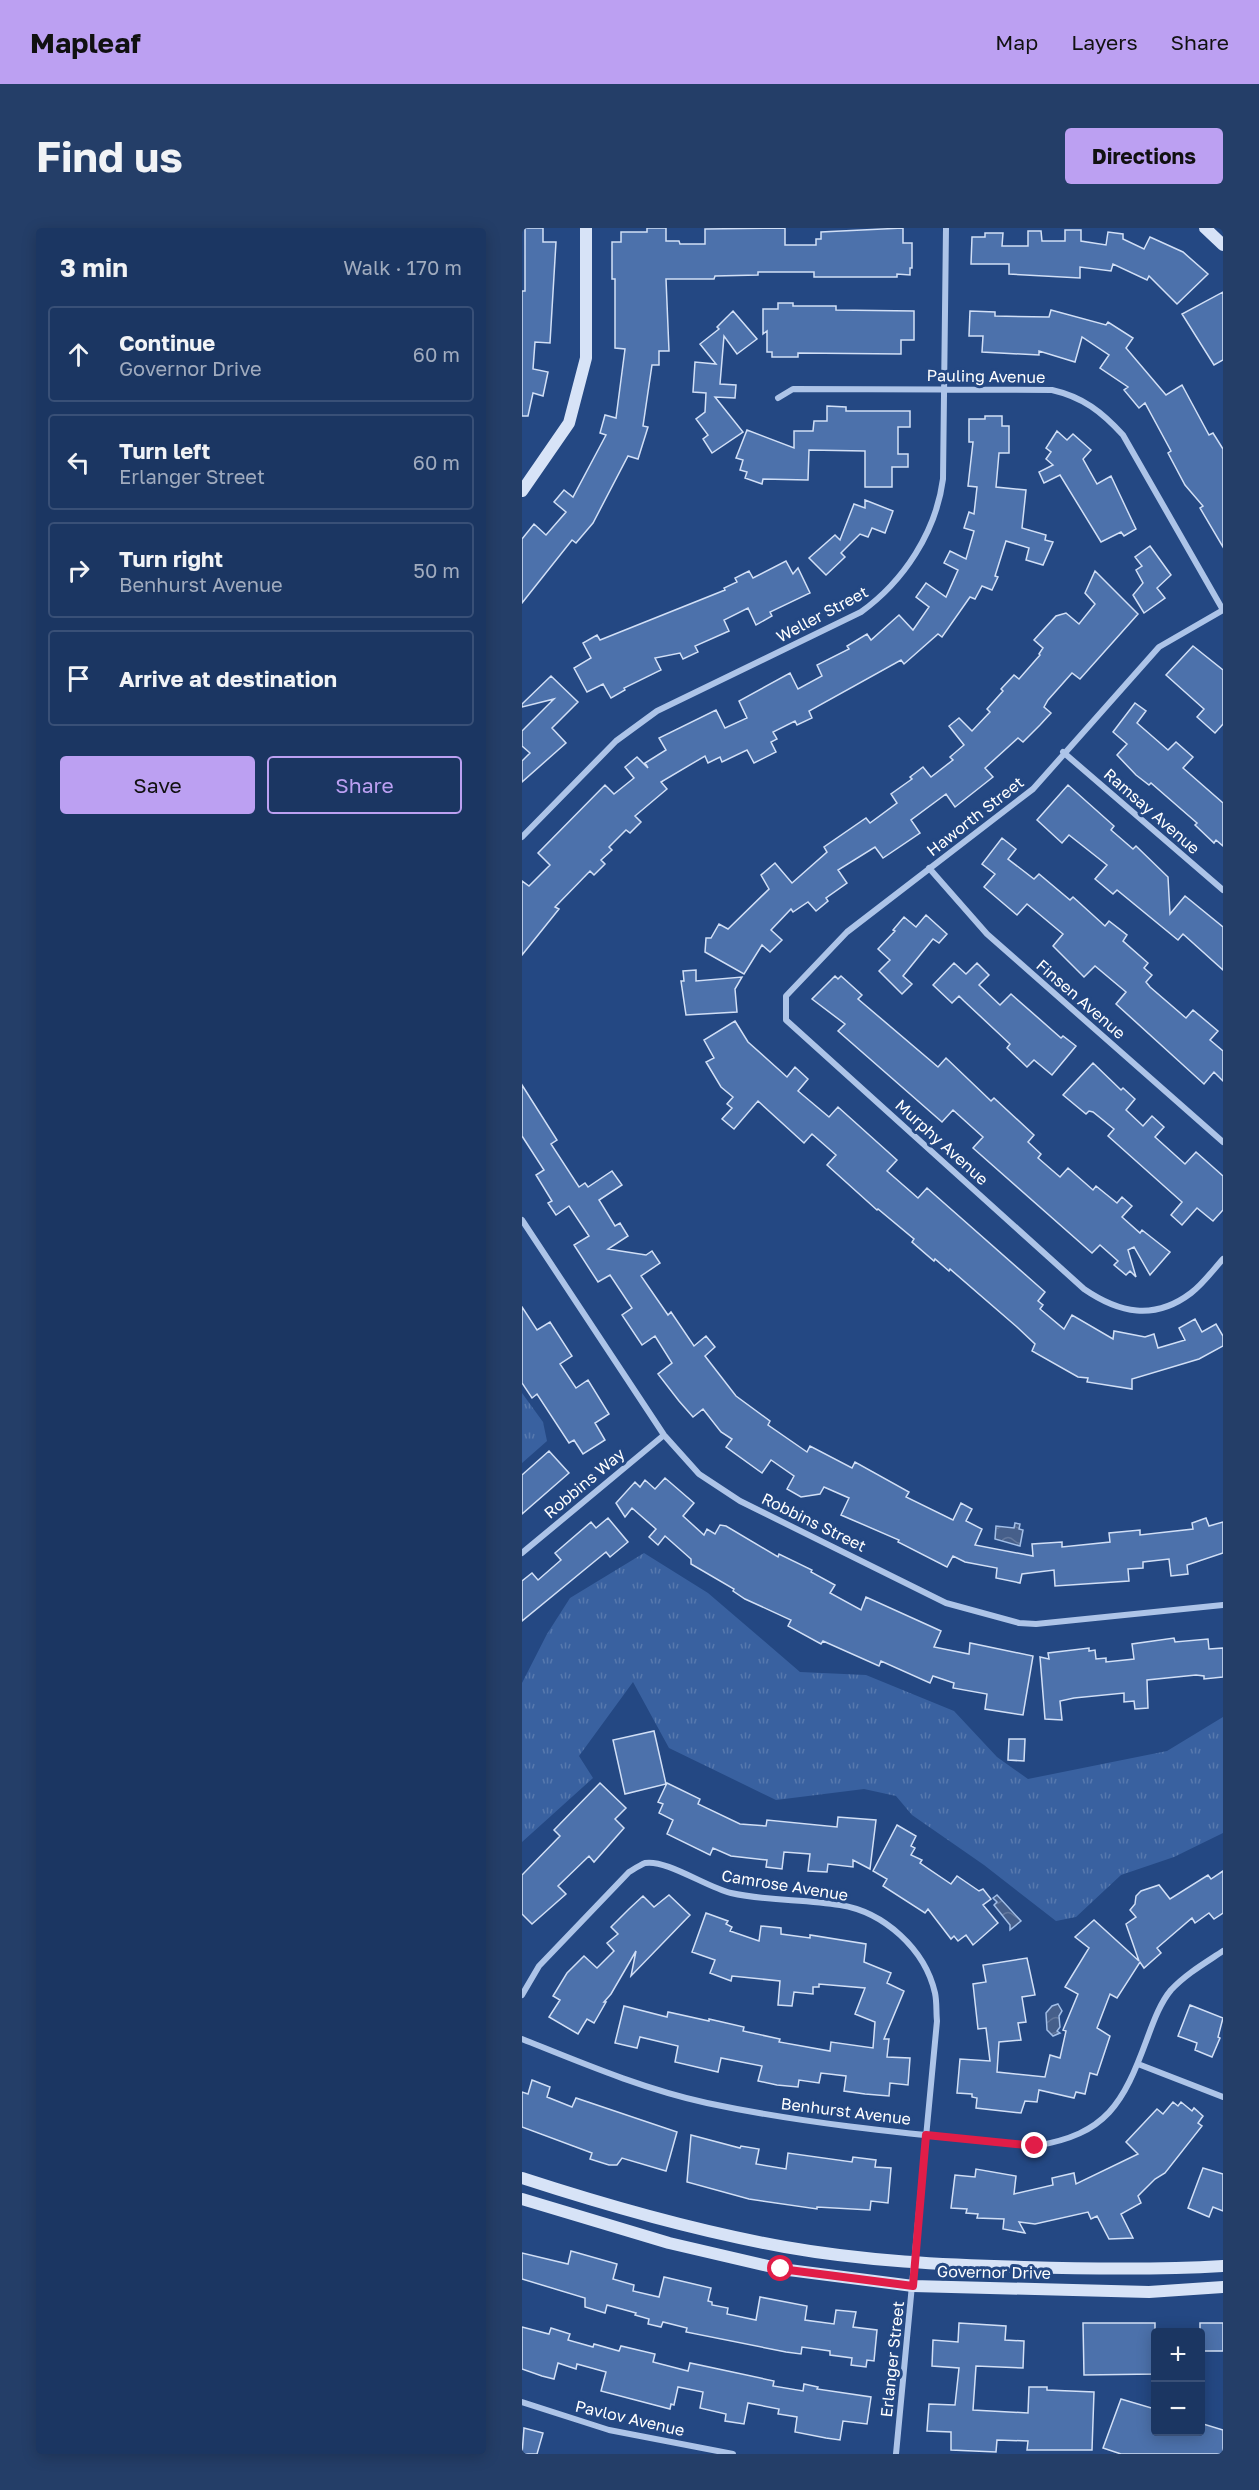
<!DOCTYPE html>
<meta charset="utf-8">
<style>
:root{--surface:#1b3662;--page:#243e68;--text:#f1f3f6;--muted:#a0abbe;--line:#395077;--accent:#bca0f2}
body{margin:0;font-family:"Golos Text",sans-serif;background:var(--page);color:var(--text)}
.controls{position:absolute;right:18px;bottom:18px;display:grid;overflow:hidden;border-radius:6px;box-shadow:0 3px 15px #0003}
.controls button{width:54px;height:54px;display:grid;place-items:center;padding:0;border:0;border-bottom:2px solid var(--line);background:var(--surface);color:var(--text);font:30px sans-serif}
.stop{position:absolute;width:18px;height:18px;margin:-14px;border:4px solid #e11d48;border-radius:50%;background:#fff}
.stop.end{background:#e11d48;border-color:#fff;box-shadow:0 2px 6px #0008}
.list{margin:0;padding:0;list-style:none}
h2{display:flex;justify-content:space-between;align-items:center;height:78px;margin:0;padding:0 24px;font-size:26px}
h2 small{font-size:20px;font-weight:400;color:var(--muted)}
.list li{display:grid;grid-template-columns:39px 1fr auto;gap:18px;align-items:center;box-sizing:border-box;height:96px;margin:0 12px 12px;padding:0 12px;border:2px solid var(--line);border-radius:6px}
.list b{display:block;font-size:22px;white-space:nowrap}
.list p{margin:0;font-size:20px;white-space:nowrap;color:var(--muted)}
.list em{font-size:20px;font-style:normal;color:var(--muted)}
.actions{display:flex;gap:12px;padding:18px 24px}
.actions a{flex:1;padding:14px 0;border:2px solid var(--accent);border-radius:6px;text-align:center;font-size:21px;color:var(--accent)}
.actions .main{background:var(--accent);color:#111}
.icon{flex:none;width:33px;height:33px;fill:none;stroke:currentColor;stroke-width:2;stroke-linecap:round;stroke-linejoin:round}
.map{position:relative;flex:none;width:701px;height:2226px;overflow:hidden;border-radius:6px}
header{display:flex;align-items:center;gap:36px;box-sizing:border-box;height:84px;padding:0 30px;background:var(--accent);color:#111}
header strong{font-size:28px}
nav{display:flex;gap:33px;margin-inline-start:auto;font-size:21px}
.intro{display:flex;align-items:center;justify-content:space-between;box-sizing:border-box;height:144px;padding:0 36px}
h1{margin:0;font-size:42px}
.button{padding:15px 27px;border-radius:6px;background:var(--accent);color:#111;font-size:21px;font-weight:700}
main{display:flex;gap:36px;padding:0 36px}
aside{flex:1;background:var(--surface);border-radius:6px;box-shadow:0 3px 15px #0003}
.map>svg:first-child{display:block}
.grass{fill:url(#grass-tufts)}
.water{fill:url(#water-waves);stroke:#a1bee8;stroke-width:1.5}
.building{fill:#4c71ab;stroke:#d1dff6;stroke-width:1.5}
.lines{fill:none;stroke-linecap:round;stroke-linejoin:round}
.street{stroke:#adc4e8;stroke-width:6}
.secondary{stroke:#d7e3f7;stroke-width:12}
.route{stroke:#e11d48;stroke-width:8}
.labels{text-anchor:middle;dominant-baseline:central;stroke-width:6;stroke-linejoin:round;paint-order:stroke}
.street-label{font-size:16px;fill:#fff;stroke:#244883}
</style>
<header>
<strong>Mapleaf</strong>
<nav><a>Map</a><a>Layers</a><a>Share</a></nav>
</header>
<div class="intro"><h1>Find us</h1><a class="button">Directions</a></div>
<main>
<aside>
<h2>3 min<small>Walk · 170 m</small></h2>
<ul class="list">
<li><svg class="icon" aria-label="ahead" viewBox="0 0 24 24"><path d="M12 20V5M6 11l6-6 6 6"/></svg><div><b>Continue</b><p>Governor Drive</p></div><em>60 m</em></li>
<li><svg class="icon" aria-label="left" viewBox="0 0 24 24"><path d="M17 20v-9H6M10 6l-5 5 5 5"/></svg><div><b>Turn left</b><p>Erlanger Street</p></div><em>60 m</em></li>
<li><svg class="icon" aria-label="right" viewBox="0 0 24 24"><path d="M7 20v-9h11M14 6l5 5-5 5"/></svg><div><b>Turn right</b><p>Benhurst Avenue</p></div><em>50 m</em></li>
<li><svg class="icon" aria-label="arrive" viewBox="0 0 24 24"><path d="M6 21V4h12l-3 4 3 4H6"/></svg><div><b>Arrive at destination</b></div></li>
</ul>
<div class="actions"><a class="main">Save</a><a>Share</a></div>
</aside>
<div class="map">
<svg width="701" height="2226" viewBox="0 0 701 2226">
<defs>
<pattern id="grass-tufts" width="24" height="20" patternUnits="userSpaceOnUse" patternTransform="scale(1.5)"><rect width="24" height="20" fill="#3961a0"/><path d="M3 7l-1-3M5 7V3M7 7l1-3M15 17l-1-3M17 17v-4M19 17l1-3" fill="none" stroke="#5779ae"/></pattern>
<pattern id="water-waves" width="16" height="10" patternUnits="userSpaceOnUse" patternTransform="scale(1.5)"><rect width="16" height="10" fill="#465f8a"/><path d="M0 5q4-4 8 0t8 0" fill="none" stroke="#62779c"/></pattern>
</defs>
<rect width="100%" height="100%" fill="#244883"/>
<path class="grass" d="M0,1165L21,1194L25,1213L0,1235Z
M122,1325L186,1365L278,1444L344,1447L432,1483L475,1529L506,1551L645,1523L701,1489V1605L652,1629L599,1647L554,1689L534,1693L462,1637L390,1587L374,1568L342,1561L254,1572L147,1520L111,1454L57,1528L71,1550L0,1614V1455L25,1406L48,1370Z"/>
<path class="water" d="M493,1295L498,1296L497,1301L501,1302L498,1318L473,1311L474,1298L492,1300Z
M475,1667L499,1693L488,1702V1697L472,1677L475,1674L471,1670Z
M536,1776L540,1783L537,1788L538,1799L535,1803L538,1805L531,1808L525,1802L524,1785L530,1778Z"/>
<path class="building" d="M3,0H21V14H34L28,115L13,114L11,141L26,144L21,168L11,165L6,188H0V63H3Z
M125,0H144V13H157L158,16H183V1L263,0V17H294V11H299V4L381,0V15H390V40H388V47L375,46V49H292V44H236V47L193,48L192,51H144L147,123H137V137H130L121,198L126,199L116,231L106,228L71,295L54,315L50,312L0,375V311L12,296L24,307L44,284L32,274L42,262L51,269L84,207L78,205L83,187L94,190L103,121L93,120V51H90V14H99V4H125Z
M543,2H559V13L584,17L586,4L601,6V11L622,21L628,9L661,24L686,46L655,76L627,48L625,52L591,36L589,43L558,39V50L487,46V36H449L450,9H463V5H481L480,18H506V3H519L520,13H543Z
M701,64V132L692,137L660,86Z
M256,75H271V78H314V82L392,83V112H379V126L276,125V129H250V124H245V103L241,106V81H256Z
M529,82L584,97L586,94L611,110L604,120L644,167L660,157L687,207L691,205L701,221V319L678,280L681,278L663,257L646,225L649,223L623,175L617,180L602,162L606,159L578,140L587,127L560,109L553,134L517,123V127L460,124L461,108H447L448,83L473,84V88L527,89Z
M211,83L235,111L215,126L202,108L198,156L214,157L213,170L193,169L221,204L190,225L181,211L186,207L174,191L183,184L184,165L171,164L173,134L194,136L178,116L197,101L195,99Z
M305,178L324,179V183H388V199H376V226H386V239H370V259H343V223L287,222L286,252L241,251L240,256L223,250L225,244L218,242L221,232L214,230L225,202L272,220V203H291L292,193H305Z
M463,188H480V198H487V225H477L474,259L504,262L500,300L524,307L523,312L531,314L521,337L504,332L507,320L484,313L473,348L476,349L470,362L460,358L453,371L448,369L420,409L416,406L382,436L379,432L287,483L290,490L275,497L273,493L251,504L255,511L249,514L254,524L232,535L225,522L200,534L198,529L186,535L183,528L139,554L145,561L113,588L119,594L108,605L104,602L87,619L90,622L79,632L83,636L72,647L68,643L33,679L37,681L0,727V653L7,658L28,637L16,625L83,557L92,566L112,550L103,539L115,529L126,540L123,535L144,522L137,510L194,482L203,500L225,490L217,473L268,445L276,461L300,448L295,437L327,421L325,418L345,406L349,412L377,387L391,402L407,379L394,369L404,355L424,369L436,342L422,335L428,323L444,331L452,303L442,300L447,284L452,286L455,259L446,258L451,214H447V191H463Z
M535,203L545,212L551,206L569,222L561,231L575,256L589,248L614,301L602,308L599,304L579,314L538,247L522,255L517,244L531,237L524,231L529,224L524,220Z
M343,272L371,283L363,305L350,300L346,309L338,306L319,325L323,329L304,347L287,330L313,307L318,312L332,276L343,280Z
M628,318L649,347L635,360L643,370L622,385L611,367L621,355L614,342L620,338L613,329Z
M264,333L271,346L276,340L288,365L248,384L250,388L234,397L226,380L202,392L207,403L173,418L176,424L161,431L158,425L133,430L139,442L102,460L103,462L89,470L81,456L65,464L52,440L69,430L61,415L75,407L78,412L203,362L202,360L215,354L213,350L227,343L231,350Z
M573,343L616,386L558,451L550,445L526,472L522,479L529,485L518,497L501,514L496,510L463,540L471,549L433,579L424,566L389,592L398,605L361,630L353,619L316,642L325,655L304,670L306,673L294,683L286,674L271,684L269,681L249,702L260,712L248,724L240,717L222,746L183,724L184,710H189L197,696L206,701L247,661L239,647L253,635L270,655L305,624L302,619L344,590L348,595L375,575L369,566L390,551L388,549L401,539L409,549L431,532L428,529L442,517L427,498L437,490L450,503L468,484L465,481L481,463L479,461L492,447L497,451L518,427L517,426L521,420L512,412L534,388L544,385L557,396L573,376L563,365Z
M671,418L701,442V496L693,505L675,489L682,481L644,447Z
M29,448L56,474L30,500L44,515L0,554V533L8,525L0,518V503L32,471L0,479V476Z
M613,475L624,483L615,495L646,522L654,514L671,529L661,540L701,575V618L694,612L692,615L673,597L675,595L629,555L627,557L614,547L595,527L605,516L591,504Z
M546,557L592,598L589,602L611,621L614,618L646,649L648,686L663,668L701,699V742L661,706L656,712L595,662L591,666L573,651L585,637L547,607L540,615L515,592Z
M480,610L494,621L486,631L512,651L517,646L548,672L551,669L583,698L587,693L605,707L601,713L626,735L622,740L630,747L624,754L628,759L664,790L671,782L696,803L688,812L701,823V853L692,844L682,856L594,776L604,764L573,738L562,749L531,718L541,706L505,676L495,687L462,659L473,646L460,636Z
M404,687L425,706L417,715L411,711L381,748L390,756L380,766L357,743L368,732L356,721L373,703L371,702L382,689L394,699Z
M432,735L444,746L455,735L467,747L457,757L478,777L489,766L539,810L541,808L554,818L530,847L512,832L505,839L485,820L488,816L442,773L437,768L430,775L411,757Z
M174,742V753L220,749L213,761L215,784L164,787L159,753H162L161,743Z
M313,748L316,751L319,748L340,767L336,771L416,839L424,830L469,873L472,870L512,907L506,914L519,926L516,930L538,949L546,940L571,962L574,958L595,975L600,969L610,978L600,989L618,1005L620,1002L648,1024L628,1047L612,1019L606,1022L614,1049L608,1043L604,1047L592,1037L596,1033L578,1017L570,1025L451,920L461,909L431,882L420,894L316,803L323,796L290,771Z
M213,793L226,814L265,849L273,839L286,851L276,863L307,889L316,879L375,932L365,943L396,970L405,960L523,1064L516,1073L521,1077L518,1081L542,1101L550,1087L591,1111L592,1103L623,1109L632,1106L636,1120L663,1112L657,1100L673,1091L680,1104L694,1096L701,1108V1118L677,1131L610,1151V1161L565,1154L566,1150L556,1149L510,1123L513,1116L495,1099L428,1041L427,1043L413,1031L412,1033L390,1014L392,1011L356,981L355,982L305,937L314,927L290,906L282,915L236,873L212,901L200,891L210,880L205,876L211,869L199,859L184,834L192,830L182,812Z
M571,835L599,862L601,860L613,871L604,882L621,898L630,888L642,899L633,909L663,936L674,924L701,948V982L691,993L675,980L660,997L649,987L660,974L586,908L592,901L571,884L567,883L564,886L541,867Z
M0,857L35,912L29,916L57,959L63,955L66,959L90,943L100,957L77,972L93,998L98,995L106,1008L86,1021L124,1027L130,1023L138,1035L119,1048L146,1087L149,1084L172,1118L184,1108L193,1119L183,1128L214,1168L248,1193L246,1197L285,1224L288,1218L330,1240L333,1234L387,1264L384,1269L431,1292L439,1275L450,1281L444,1293L460,1301L453,1317L511,1328L510,1316L540,1314V1319L588,1314L587,1305L618,1302V1307L671,1301L670,1295L684,1290L687,1298L701,1294V1325L665,1337L666,1346L649,1348L647,1331L621,1334V1340L606,1341L607,1353L533,1358L532,1342L500,1346L498,1355L474,1350L475,1340L443,1334L431,1328L425,1339L376,1314L377,1312L319,1287L327,1270L302,1259L298,1266L279,1269L265,1261L272,1248L249,1232L240,1245L204,1219L210,1211L199,1204L181,1181L171,1189L157,1173L136,1146L150,1135L133,1108L120,1117L100,1087L110,1080L88,1047L76,1054L52,1017L67,1008L47,978L34,987L26,975L30,973L14,947L22,942L0,908Z
M0,1079L15,1102L28,1094L50,1128L38,1136L54,1160L66,1152L87,1186L73,1195L83,1212L61,1226L52,1212L47,1215L15,1166L10,1170L0,1155Z
M27,1223L47,1245L0,1286V1247Z
M143,1250L172,1275L161,1288L182,1307L185,1301L193,1306L198,1297L204,1298L256,1329L257,1326L290,1342L289,1344L313,1357L308,1365L339,1382L344,1369L419,1403L412,1419L447,1426L448,1415L511,1428L501,1487L463,1481L465,1466L431,1460L432,1455L411,1448L408,1455L359,1433L357,1438L301,1413L299,1416L266,1398L269,1392L223,1371L211,1363L212,1361L169,1336V1331L143,1308L136,1317L127,1309L134,1301L110,1280L103,1289L94,1275L113,1254L118,1259L123,1252L133,1261Z
M86,1290L106,1314L88,1329L84,1324L0,1393V1353L10,1345L16,1352L39,1332L33,1325L69,1294L74,1300Z
M652,1410L653,1414L686,1411L687,1421L701,1420V1449L682,1451V1448L674,1447L625,1452L626,1480L613,1481L612,1473L602,1474V1465L552,1470L538,1473L540,1492L523,1491L518,1429L527,1431L526,1425L567,1420V1423L573,1422L574,1431L584,1430V1434L612,1431L610,1416Z
M132,1503L144,1556L103,1566L91,1512Z
M487,1511H503L502,1533L486,1532Z
M78,1555L104,1580L93,1591L102,1600L72,1634L67,1628L36,1658L44,1666L10,1696L0,1686V1647L38,1608L32,1602Z
M145,1555L178,1571L176,1576L218,1596L244,1598L245,1592L315,1599L316,1589L354,1592L348,1641L331,1632V1639L306,1636L305,1644L286,1643L288,1626L262,1624L260,1641L244,1639L245,1632L209,1628L191,1620L188,1627L145,1606L151,1592L137,1585L141,1576L136,1574Z
M375,1597L394,1608L389,1618L393,1620L389,1627L400,1632L398,1635L429,1656L435,1648L457,1663L461,1661L469,1671L461,1677L476,1695L451,1717L444,1707L436,1713L432,1708L429,1711L406,1681L403,1685L361,1658L365,1651L351,1643Z
M701,1643V1685L692,1691L687,1685L673,1695L670,1690L635,1720L639,1725L622,1740L618,1734L595,1770L588,1766L575,1800L588,1808L575,1847L568,1845L563,1866L554,1864L552,1870L517,1862L515,1874L503,1873L499,1885L454,1880L455,1870L450,1869V1866L435,1865L438,1831L468,1833L464,1800L456,1801L451,1756L464,1754L461,1737L505,1730L513,1767L500,1769L504,1794L496,1795L499,1812L477,1814L475,1844L523,1849L528,1827L538,1830L544,1803L541,1802L556,1766L543,1759L567,1720L553,1709L572,1692L617,1733L604,1696L614,1689L608,1682L613,1676L614,1668L619,1663L637,1657L648,1671L686,1647L689,1651Z
M147,1667L168,1687L109,1748L114,1723L89,1766L82,1774H84L72,1795L65,1791L56,1806L27,1789L38,1772L31,1768L45,1745L62,1728L75,1740L92,1723L85,1715L96,1706L89,1699L107,1681L121,1668L132,1679Z
M184,1685L206,1693L204,1696L210,1699L208,1703L237,1713L239,1698L259,1700V1706L288,1710V1707L344,1716L342,1734L369,1745L365,1755L382,1763L362,1811H367L365,1829L388,1830L386,1857L368,1855L367,1868L343,1866L322,1863L324,1848L299,1845L297,1855L277,1852L276,1859L255,1857L236,1853L240,1838L199,1830L196,1844L153,1834L156,1818L118,1809L115,1820L93,1815L102,1778L145,1789L146,1784L187,1793V1791L222,1799L221,1803L258,1811L257,1814L308,1823L309,1814L351,1820L353,1794L333,1786L343,1760L297,1756V1759H291V1766L272,1764L270,1778L256,1777L258,1753L210,1748L209,1753L188,1745L193,1732L170,1724Z
M668,1777L701,1790L696,1809L698,1810L690,1829L673,1822L675,1815L656,1808Z
M10,1852L28,1859L25,1869L50,1879L54,1870L155,1904L144,1943L100,1930L95,1937H87L68,1931L70,1925L0,1899V1864L6,1866Z
M651,1874L656,1878L659,1874L670,1883L672,1880L681,1888L676,1895L680,1898L643,1945L633,1951L616,1968L619,1975L599,1986L611,2010L587,2011L575,1988L569,1991L566,1984L513,1996L497,1994L503,2005L481,2001L482,1991L455,1990L456,1986L444,1985L445,1981L429,1980L433,1947L453,1949L454,1941L494,1948L492,1966L531,1957L530,1950L552,1945L554,1956L616,1926L604,1914L635,1881L641,1886Z
M169,1907L218,1920L219,1918L237,1921L234,1936L264,1941L266,1925L330,1934L331,1929L354,1932L353,1939L369,1940L366,1975L349,1973L348,1982L295,1979V1981L227,1971L165,1954Z
M681,1940L701,1946V1983L691,1979L687,1989L666,1980Z
M49,2023L95,2036L91,2051L112,2057L111,2063L137,2069L142,2049L189,2060L186,2073L190,2074V2077L206,2080L205,2086L234,2092L238,2069L285,2078L283,2092L312,2096L314,2082L334,2084L331,2099L355,2102L352,2133L345,2132L344,2139L329,2137L330,2130L308,2127V2123L280,2119L279,2126L264,2124L164,2104L165,2100L141,2094L139,2099L126,2096L127,2091L113,2087L114,2085L85,2077L83,2085L63,2079V2070L0,2051V2025L46,2036Z
M437,2095L484,2098L483,2112L502,2113L501,2140L454,2138L451,2182L506,2185L507,2159H525V2162L572,2164L570,2222H505L506,2213L475,2212L474,2224L429,2222V2204L405,2203L407,2176L433,2177L437,2140L410,2138L411,2112L436,2114Z
M561,2095H633V2146L562,2147Z
M678,2095H701V2123H678Z
M0,2099L27,2106L29,2100L48,2106L46,2112L71,2119L72,2116L97,2123L99,2118L133,2126L131,2134L166,2143L168,2135L252,2153L251,2158L281,2163L282,2156L296,2159L295,2161L349,2169L345,2196L321,2193L318,2212L304,2210L273,2204L275,2189L256,2186L257,2181L226,2175L222,2196L203,2193L204,2186L178,2180L181,2164L156,2159L152,2177L149,2176L148,2181L79,2163L84,2144L55,2136L54,2141L36,2135L32,2151L20,2148L0,2141Z
M599,2171L633,2181V2204H678V2195L701,2202V2226H599L581,2220Z
M2,2200L21,2205L15,2226H0Z"/>
<g class="lines">
<path class="street" d="M256,170L271,161L530,162C561,169 580,184 601,207L701,382
M701,382L637,419L511,561L325,704L264,768V792L562,1061C597,1085 632,1093 669,1065C681,1056 691,1042 701,1031
M541,524L701,662
M0,609L94,513L135,483L339,384C382,353 414,304 421,251L424,0
M407,640L465,706L701,914
M0,992L142,1207L177,1246L218,1273L424,1375L497,1395L514,1396L701,1377
M0,1325L142,1207
M0,1767L17,1738L107,1644C112,1641 118,1637 123,1635C144,1631 186,1660 209,1665C244,1673 282,1671 318,1677C362,1684 403,1721 413,1765C415,1774 414,1784 415,1793L374,2226
M0,1811C60,1835 121,1861 185,1875C293,1898 403,1907 513,1918C585,1906 601,1876 625,1811C631,1795 638,1775 649,1762C664,1746 683,1735 701,1723
M616,1836L701,1869
M0,2174L87,2202L211,2226"/>
<path class="secondary" d="M683,0L701,17
M0,263L47,195L64,130V0
M0,1950C86,1978 173,2003 263,2019C342,2033 422,2037 502,2039C568,2041 634,2042 701,2038
M0,1971L147,2015L259,2041L391,2058L627,2064L701,2059"/>
</g>
<g class="lines">
<path class="route" d="M259,2041L391,2058L404,1907L513,1918"/>
</g>
<g class="labels">
<g class="street-label">
<text transform="translate(464 148) rotate(1)">Pauling Avenue</text>
<text transform="translate(300 386) rotate(-28)">Weller Street</text>
<text transform="translate(630 583) rotate(41)">Ramsay Avenue</text>
<text transform="translate(453 588) rotate(-38)">Haworth Street</text>
<text transform="translate(559 771) rotate(41)">Finsen Avenue</text>
<text transform="translate(420 914) rotate(42)">Murphy Avenue</text>
<text transform="translate(62 1255) rotate(-40)">Robbins Way</text>
<text transform="translate(292 1294) rotate(26)">Robbins Street</text>
<text transform="translate(263 1657) rotate(9)">Camrose Avenue</text>
<text transform="translate(324 1883) rotate(7)">Benhurst Avenue</text>
<text transform="translate(472 2044) rotate(1)">Governor Drive</text>
<text transform="translate(370 2131) rotate(-84)">Erlanger Street</text>
<text transform="translate(108 2190) rotate(13)">Pavlov Avenue</text>
</g>
</g>
</svg>
<div class="controls">
<button>+</button>
<button>−</button>
</div>
<div class="stop" style="left:259px;top:2041px"></div>
<div class="stop end" style="left:513px;top:1918px"></div>
</div>
</main>
